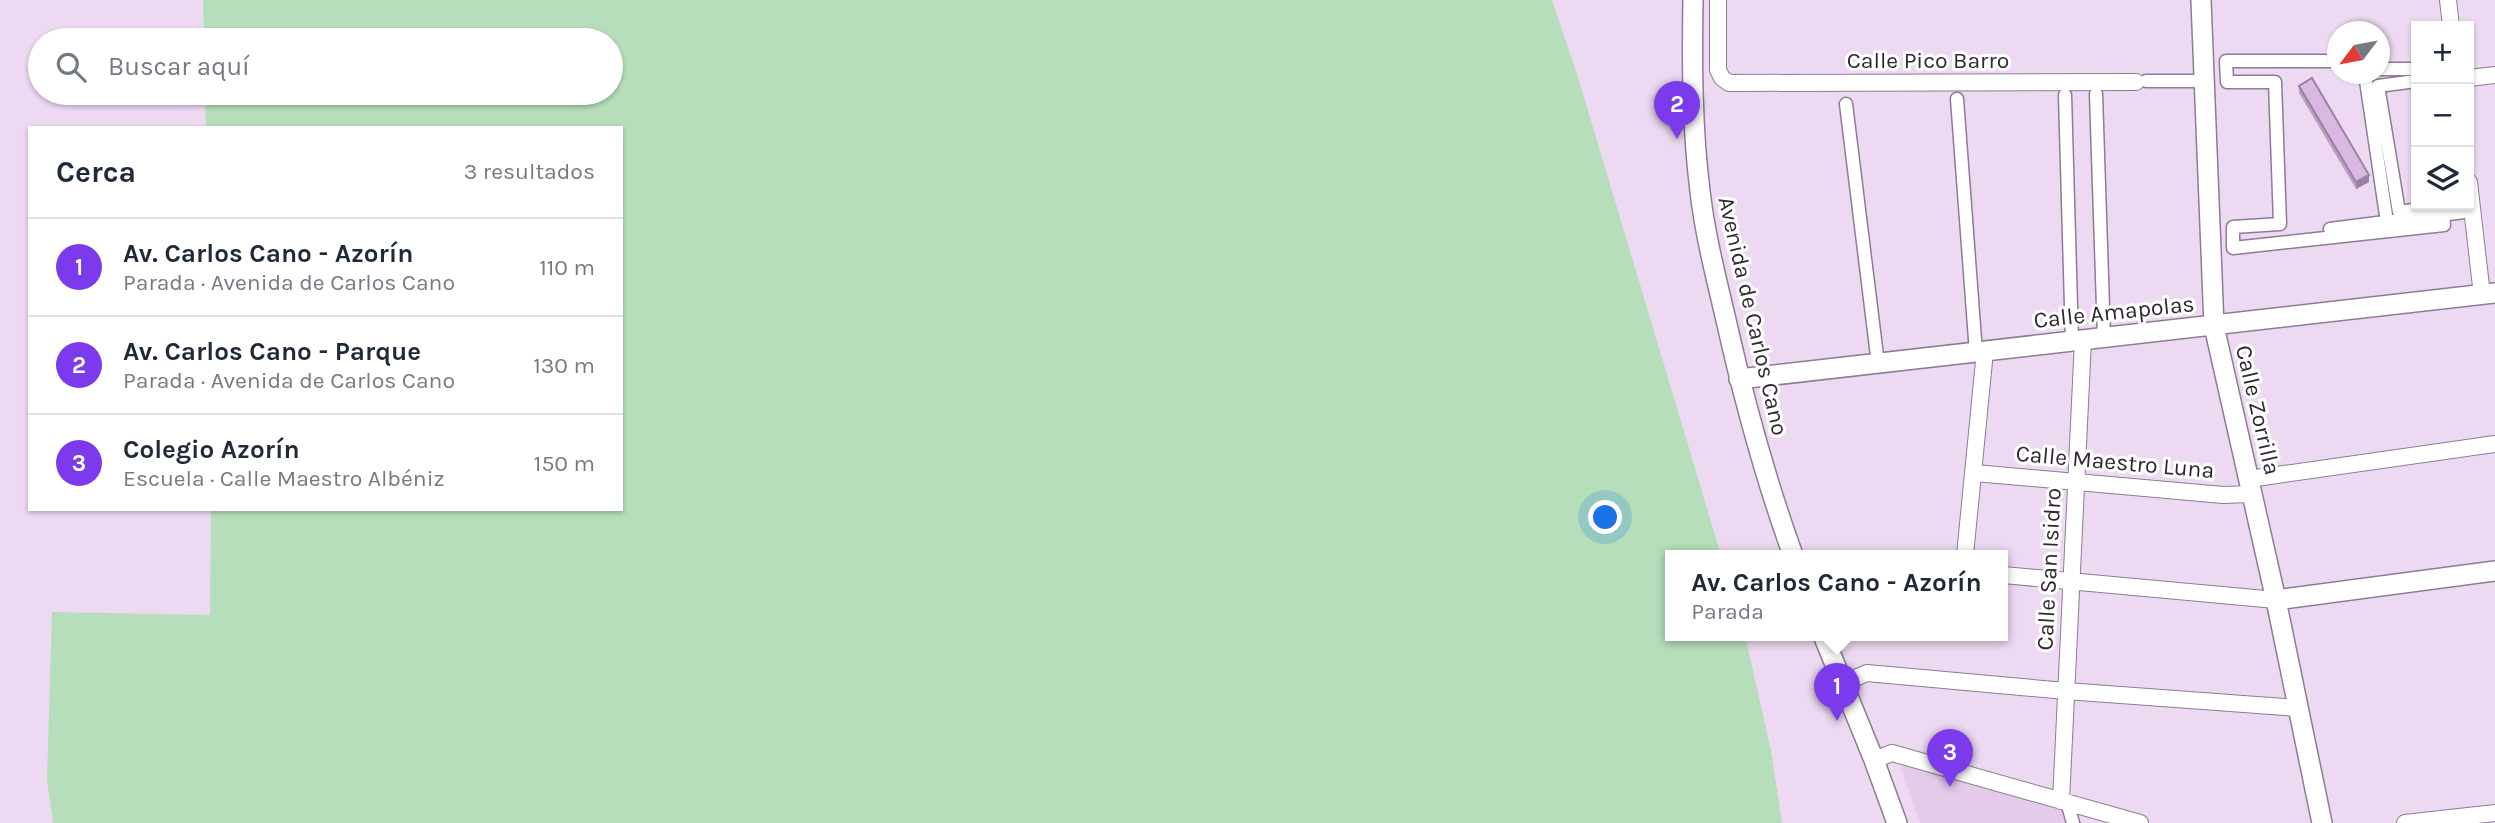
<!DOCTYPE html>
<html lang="es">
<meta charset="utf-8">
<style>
:root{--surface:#fff;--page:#f6f6f7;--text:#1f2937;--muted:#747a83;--line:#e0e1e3;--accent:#7c3aed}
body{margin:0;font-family:Karla,sans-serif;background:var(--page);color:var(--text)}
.controls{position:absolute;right:21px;top:21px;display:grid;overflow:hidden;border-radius:0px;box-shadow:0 2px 5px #0004}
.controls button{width:63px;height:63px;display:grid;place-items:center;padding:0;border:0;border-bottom:2px solid var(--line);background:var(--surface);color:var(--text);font:35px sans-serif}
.compass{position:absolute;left:2327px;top:21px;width:63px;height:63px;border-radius:50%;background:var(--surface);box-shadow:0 2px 5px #0004;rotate:238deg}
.you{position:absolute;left:1606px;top:518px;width:24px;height:24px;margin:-18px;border:5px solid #fff;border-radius:50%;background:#1a73e8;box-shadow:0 0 0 10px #1a73e833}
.badge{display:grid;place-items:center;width:46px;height:46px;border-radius:50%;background:var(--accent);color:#fff;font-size:23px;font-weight:700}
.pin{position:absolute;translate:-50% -58px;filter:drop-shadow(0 2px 4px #0008)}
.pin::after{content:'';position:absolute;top:37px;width:24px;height:21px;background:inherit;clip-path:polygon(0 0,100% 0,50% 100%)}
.popup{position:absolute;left:1665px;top:550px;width:343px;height:91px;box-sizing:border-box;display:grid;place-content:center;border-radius:0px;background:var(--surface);filter:drop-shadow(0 2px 5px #0005);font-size:23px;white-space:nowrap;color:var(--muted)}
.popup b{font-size:26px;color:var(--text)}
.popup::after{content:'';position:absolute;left:50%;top:100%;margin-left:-14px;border:14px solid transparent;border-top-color:var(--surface)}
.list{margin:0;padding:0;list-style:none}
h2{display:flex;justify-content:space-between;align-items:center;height:91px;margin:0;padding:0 28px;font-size:30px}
h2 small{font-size:23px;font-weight:400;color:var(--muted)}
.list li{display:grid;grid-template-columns:46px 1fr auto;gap:21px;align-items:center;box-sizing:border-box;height:98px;padding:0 28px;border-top:2px solid var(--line)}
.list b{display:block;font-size:26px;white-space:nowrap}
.list p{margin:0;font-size:23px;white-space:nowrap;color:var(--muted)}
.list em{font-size:23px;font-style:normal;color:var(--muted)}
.icon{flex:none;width:38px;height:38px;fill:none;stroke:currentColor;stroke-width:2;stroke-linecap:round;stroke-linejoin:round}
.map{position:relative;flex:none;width:2495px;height:823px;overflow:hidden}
.search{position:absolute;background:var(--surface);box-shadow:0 2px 5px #0004;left:28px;top:28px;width:595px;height:77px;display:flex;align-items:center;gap:18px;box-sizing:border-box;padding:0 24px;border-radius:38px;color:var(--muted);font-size:26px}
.panel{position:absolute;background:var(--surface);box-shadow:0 2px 5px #0004;left:28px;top:126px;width:595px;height:385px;border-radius:0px}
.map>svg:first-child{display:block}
.built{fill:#e4cbea}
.green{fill:#b6debb}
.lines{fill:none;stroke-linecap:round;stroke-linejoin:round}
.pedestrian-casing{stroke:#8d7c92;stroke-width:15}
.minor-casing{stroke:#8d7c92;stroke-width:18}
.tertiary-casing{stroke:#8d7c92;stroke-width:22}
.pedestrian{stroke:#fff;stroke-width:12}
.minor{stroke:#fff;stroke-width:16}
.tertiary{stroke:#fff;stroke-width:19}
.wall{fill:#bb9ec4}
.shaded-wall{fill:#9981a0}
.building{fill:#dab8e4;stroke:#9981a0;stroke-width:2}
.labels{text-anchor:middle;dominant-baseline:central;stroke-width:6;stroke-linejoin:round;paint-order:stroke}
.street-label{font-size:23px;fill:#2e2730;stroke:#fff}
</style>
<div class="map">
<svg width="2495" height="823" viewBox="0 0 2495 823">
<rect width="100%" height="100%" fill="#edd9f2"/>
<path class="built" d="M1906,762L2061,807L2065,823H1920L1901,768Z"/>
<path class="green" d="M203,0H1552L1577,74L1721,555H1671V635H1745L1771,751L1782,823H53L47,780L52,612L210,615L211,509H621V128H206L205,93H611V40H204Z"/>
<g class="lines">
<g class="pedestrian-casing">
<path id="pedestrian" d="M2338,61H2226L2227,82H2275L2280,224L2233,227V248L2444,225L2442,206L2399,212L2378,86L2416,81
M2380,69H2416
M2365,74L2387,222
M2146,81H2204
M2096,94L2104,338
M2065,95L2072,342
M1957,99L1976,353
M1846,104L1878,364
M2330,229L2472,211
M2067,802L2073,823"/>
</g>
<g class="minor-casing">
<path id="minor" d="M1718,0V70L1722,78L1729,83L2136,82
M2448,0L2451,26
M2469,78L2495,75
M2469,182L2482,295
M1975,473L2223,495L2251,494
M2249,479L2495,444
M1965,555L1985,351
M2003,575L2276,600
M1841,684L1867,673L2066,691L2297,708
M1874,760L1892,753L2140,823
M2061,801L2083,340
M2405,823L2495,813"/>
</g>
<g class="tertiary-casing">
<path id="tertiary" d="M1693,0C1692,64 1692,127 1700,191C1705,235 1716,277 1726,320C1744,400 1765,478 1793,555
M2201,0L2214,326L2276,600L2322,823
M1739,379L2495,293
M2276,600L2495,571
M1823,635L1874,760L1897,823"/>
</g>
<use href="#pedestrian" class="pedestrian"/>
<use href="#minor" class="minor"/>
<use href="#tertiary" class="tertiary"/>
</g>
<path class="wall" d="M2299,86L2369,182L2356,189L2299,93Z"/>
<path class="shaded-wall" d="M2369,175V182L2356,189V182Z"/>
<path class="building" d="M2312,78L2369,175L2356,182L2299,86Z"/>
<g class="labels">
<g class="street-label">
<text x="1928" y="60">Calle Pico Barro</text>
<text transform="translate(2114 312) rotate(-6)">Calle Amapolas</text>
<text transform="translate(1753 316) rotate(77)">Avenida de Carlos Cano</text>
<text transform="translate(2258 410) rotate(77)">Calle Zorrilla</text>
<text transform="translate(2115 462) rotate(5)">Calle Maestro Luna</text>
<text transform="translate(2049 569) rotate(-87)">Calle San Isidro</text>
</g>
</g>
</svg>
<div class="controls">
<button>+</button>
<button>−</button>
<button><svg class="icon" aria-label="layers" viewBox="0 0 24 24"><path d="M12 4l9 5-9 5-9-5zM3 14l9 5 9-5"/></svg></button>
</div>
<svg class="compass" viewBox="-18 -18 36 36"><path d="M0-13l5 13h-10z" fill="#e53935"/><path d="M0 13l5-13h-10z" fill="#747a83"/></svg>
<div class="you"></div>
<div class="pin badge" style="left:1837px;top:721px">1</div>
<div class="popup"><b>Av. Carlos Cano - Azorín</b>Parada</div>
<div class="pin badge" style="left:1677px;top:139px">2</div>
<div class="pin badge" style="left:1950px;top:787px">3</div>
<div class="search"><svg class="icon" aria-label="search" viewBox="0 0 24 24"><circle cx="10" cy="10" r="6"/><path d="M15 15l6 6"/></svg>Buscar aquí</div>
<section class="panel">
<h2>Cerca<small>3 resultados</small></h2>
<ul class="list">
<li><span class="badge">1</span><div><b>Av. Carlos Cano - Azorín</b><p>Parada · Avenida de Carlos Cano</p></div><em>110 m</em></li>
<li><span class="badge">2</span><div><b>Av. Carlos Cano - Parque</b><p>Parada · Avenida de Carlos Cano</p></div><em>130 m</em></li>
<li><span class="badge">3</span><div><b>Colegio Azorín</b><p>Escuela · Calle Maestro Albéniz</p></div><em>150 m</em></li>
</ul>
</section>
</div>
